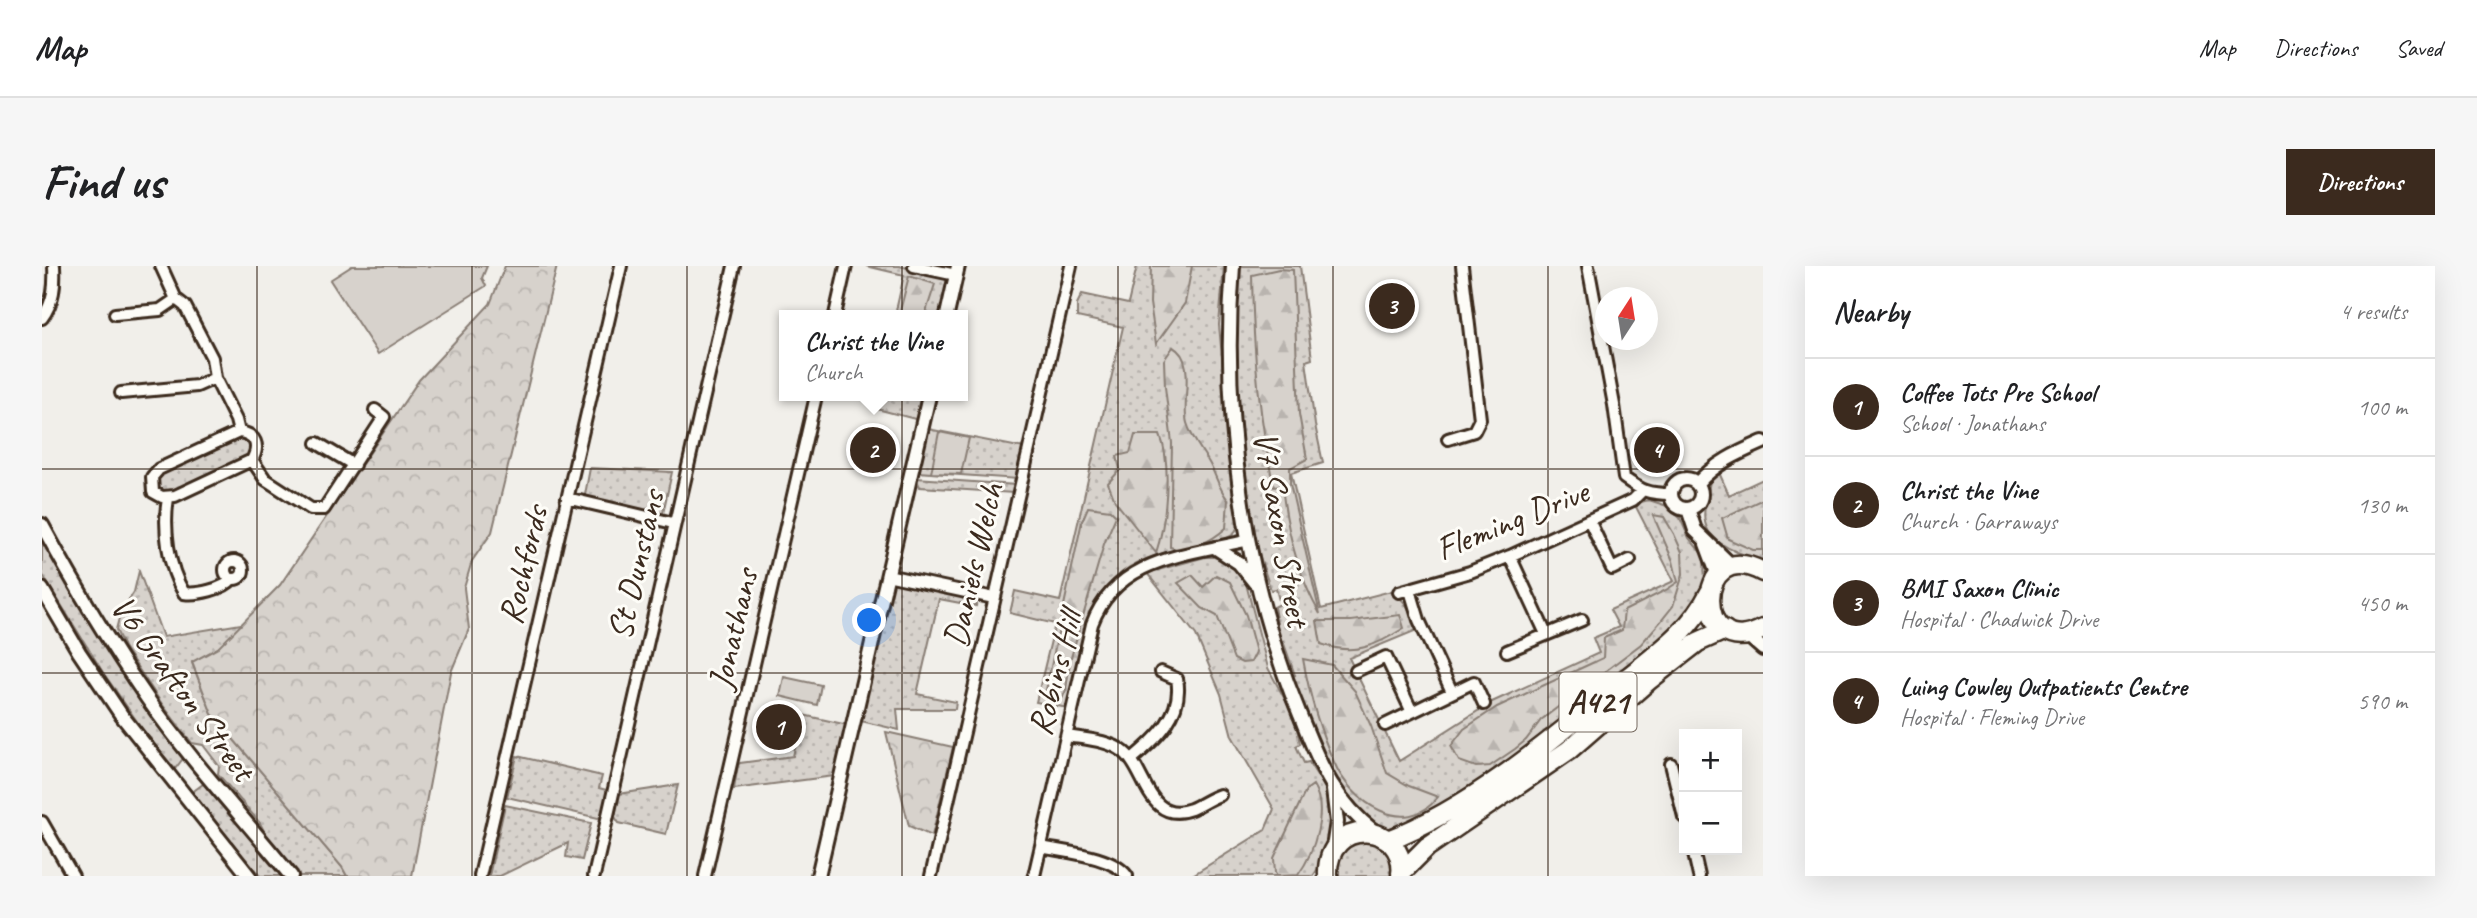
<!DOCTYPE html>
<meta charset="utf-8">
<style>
:root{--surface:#fff;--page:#f6f6f6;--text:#202124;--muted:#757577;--line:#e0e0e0;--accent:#3b2a1e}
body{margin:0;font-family:Caveat,sans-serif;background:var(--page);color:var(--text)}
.controls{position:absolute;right:21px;bottom:21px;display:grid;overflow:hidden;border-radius:0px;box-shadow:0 7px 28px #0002}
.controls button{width:63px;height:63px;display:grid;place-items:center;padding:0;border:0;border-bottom:2px solid var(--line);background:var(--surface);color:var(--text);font:35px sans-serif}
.compass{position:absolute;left:1553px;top:21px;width:63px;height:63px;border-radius:50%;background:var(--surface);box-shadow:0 7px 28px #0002;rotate:12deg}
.you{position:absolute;left:828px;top:355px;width:24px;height:24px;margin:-18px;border:5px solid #fff;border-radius:50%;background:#1a73e8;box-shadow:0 0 0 10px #1a73e833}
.badge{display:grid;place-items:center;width:46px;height:46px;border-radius:50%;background:var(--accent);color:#fff;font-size:23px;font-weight:700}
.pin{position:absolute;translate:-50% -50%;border:4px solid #fff;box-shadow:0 2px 7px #0006}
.popup{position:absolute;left:737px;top:44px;width:189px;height:91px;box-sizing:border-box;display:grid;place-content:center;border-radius:0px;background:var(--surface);filter:drop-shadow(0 2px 5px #0005);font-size:23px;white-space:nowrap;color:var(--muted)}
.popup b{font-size:26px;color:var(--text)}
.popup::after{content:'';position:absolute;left:50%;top:100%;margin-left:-14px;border:14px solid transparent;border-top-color:var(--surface)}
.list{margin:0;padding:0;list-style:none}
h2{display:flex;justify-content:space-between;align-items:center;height:91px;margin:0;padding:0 28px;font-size:30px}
h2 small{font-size:23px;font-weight:400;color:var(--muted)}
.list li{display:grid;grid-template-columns:46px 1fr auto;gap:21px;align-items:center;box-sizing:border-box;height:98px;padding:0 28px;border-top:2px solid var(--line)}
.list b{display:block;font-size:26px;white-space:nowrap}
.list p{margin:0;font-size:23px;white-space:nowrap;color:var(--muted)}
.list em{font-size:23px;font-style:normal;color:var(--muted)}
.map{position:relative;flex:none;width:1721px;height:610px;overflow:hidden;border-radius:0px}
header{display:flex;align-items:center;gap:42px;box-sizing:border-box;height:98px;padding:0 35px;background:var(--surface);border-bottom:2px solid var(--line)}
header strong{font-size:33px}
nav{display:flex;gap:38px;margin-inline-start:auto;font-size:24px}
.intro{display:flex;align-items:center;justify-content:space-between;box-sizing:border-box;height:168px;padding:0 42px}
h1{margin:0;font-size:49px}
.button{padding:18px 32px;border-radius:0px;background:var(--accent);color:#fff;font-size:24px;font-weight:700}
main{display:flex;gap:42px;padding:0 42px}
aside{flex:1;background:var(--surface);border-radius:0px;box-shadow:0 7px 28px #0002}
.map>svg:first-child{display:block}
.grass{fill:url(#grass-dots);stroke:#897e75;stroke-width:2}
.forest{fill:url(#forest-firs);stroke:#897e75;stroke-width:2}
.park{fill:url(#park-crowns);stroke:#897e75;stroke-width:2}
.pitch{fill:#d7d2cc;stroke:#897e75;stroke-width:2}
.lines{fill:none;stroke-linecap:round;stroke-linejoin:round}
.minor-casing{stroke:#3b2a1e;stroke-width:16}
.tertiary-casing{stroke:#3b2a1e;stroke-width:18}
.trunk-casing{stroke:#3b2a1e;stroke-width:23}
.minor{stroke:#fdfcf7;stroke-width:10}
.tertiary{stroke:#fdfcf7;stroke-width:12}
.trunk{stroke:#fdfcf7;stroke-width:18}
.grid{fill:none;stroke:#3b2a1e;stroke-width:2;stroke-opacity:0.55}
.labels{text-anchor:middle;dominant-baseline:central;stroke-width:6;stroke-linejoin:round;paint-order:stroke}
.shield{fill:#fdfcf7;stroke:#75695f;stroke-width:2}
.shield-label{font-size:33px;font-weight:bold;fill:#3b2a1e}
.street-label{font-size:35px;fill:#3b2a1e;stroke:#fdfcf7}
</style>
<header>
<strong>Map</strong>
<nav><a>Map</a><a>Directions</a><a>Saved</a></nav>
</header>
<div class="intro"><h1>Find us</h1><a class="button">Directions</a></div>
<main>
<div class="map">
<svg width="1721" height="610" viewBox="0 0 1721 610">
<defs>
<pattern id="grass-dots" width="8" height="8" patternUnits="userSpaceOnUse" patternTransform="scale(1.75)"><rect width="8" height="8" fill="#d7d2cc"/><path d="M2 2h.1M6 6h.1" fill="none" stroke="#b9b4af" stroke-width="1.8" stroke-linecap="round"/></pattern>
<pattern id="forest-firs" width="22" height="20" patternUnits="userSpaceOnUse" patternTransform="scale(1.75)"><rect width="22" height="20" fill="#d7d2cc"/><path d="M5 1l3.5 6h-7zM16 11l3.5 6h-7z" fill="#b9b4af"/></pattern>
<pattern id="park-crowns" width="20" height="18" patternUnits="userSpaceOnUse" patternTransform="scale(1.75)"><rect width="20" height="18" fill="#d7d2cc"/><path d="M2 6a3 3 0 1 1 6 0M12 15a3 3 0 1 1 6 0" fill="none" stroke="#b9b4af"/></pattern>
</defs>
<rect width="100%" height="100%" fill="#f1efea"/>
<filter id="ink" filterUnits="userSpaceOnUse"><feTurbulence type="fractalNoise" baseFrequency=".0143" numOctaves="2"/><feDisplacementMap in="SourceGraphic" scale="14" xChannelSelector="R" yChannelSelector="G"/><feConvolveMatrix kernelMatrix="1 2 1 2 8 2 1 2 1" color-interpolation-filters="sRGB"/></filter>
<g filter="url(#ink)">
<path class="grass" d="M824,0H857L906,11L908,14L901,49H853L862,9Z
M1095,0H1182L1177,59L1196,260L1192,268L1183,273C1155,280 1121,284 1095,297C1041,324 1037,391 1026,442L994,436L1013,358L968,347L973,325L1018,335L1081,61L1035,51V38L1040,28L1086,38Z
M1198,0H1258L1270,93L1264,95L1273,159L1281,197L1249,207L1279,343L1349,325C1365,335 1369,346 1375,364L1307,392L1357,495L1450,436L1557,387L1551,372L1577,361L1568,344L1632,315L1594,241L1599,236L1607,234L1625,240L1638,252L1647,272L1662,290L1663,319L1651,346L1566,422L1428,525L1425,522L1355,564C1298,559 1267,455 1250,410L1253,409L1241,375L1238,376L1232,341L1238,338L1234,323L1229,324C1223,307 1217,290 1213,272C1193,190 1191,85 1198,0Z
M834,130H883L877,154L831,142Z
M886,163L982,182L976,213L876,206Z
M202,170L210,179L206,191L130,227L117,226L113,216L118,207L194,171Z
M548,202L630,206L620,252L542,234Z
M1675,202L1687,229L1721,213V295C1712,294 1704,289 1695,286C1669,275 1656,261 1665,232C1668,219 1666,213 1675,202Z
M874,212L974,219L972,227L878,221Z
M0,265L143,490L133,503L106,471L62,408L0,308Z
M1163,291H1172L1187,296L1202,310L1226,402L1253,452L1258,478L1254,480L1262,497L1267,496C1272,506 1280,515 1284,525C1294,552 1288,588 1271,610H1149L1223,564L1232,543L1190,470L1179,428L1154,369L1105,307Z
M97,305L121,371L217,355L176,382L150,397L170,448L300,601L305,610H257L227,575L218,557L176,508L177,500L161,479L150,477L120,438L82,381L74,364L78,348L92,326Z
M854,316L935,333L934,340L897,333L875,428L914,436L913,443H855L857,464L819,455L850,320Z
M761,449L806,459L796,506L792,510L692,523L696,499L698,497L751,490Z
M475,490L560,510L557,522L568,525L561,549L556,552L465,531Z
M165,515L243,610H218L149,527Z
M636,519L624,568L577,557L573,551L577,528Z
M463,539L549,557L540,594L524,591L526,577L458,610H447Z
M1325,575L1335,577L1349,589L1352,610H1297C1293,590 1306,577 1325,575Z"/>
<path class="forest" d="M1109,0H1150L1143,37L1114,78L1108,37Z
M1237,3L1251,4L1257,148L1265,193L1248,202V218L1278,348C1255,308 1245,265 1240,220L1232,221C1216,150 1211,81 1210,9Z
M867,10L893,18L883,49H857Z
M1131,81C1155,94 1139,136 1145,157C1149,171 1159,183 1166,195C1174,208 1176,222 1186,234L1184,262C1171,274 1146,288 1128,281L1130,177L1123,121L1122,94Z
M1093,169H1118C1130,198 1124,257 1114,287L1073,235L1066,217L1078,204L1075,190L1088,187Z
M1721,233V284H1711L1686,273L1680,252Z
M1046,241L1068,244L1074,250L1062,278L1028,395L1024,424L1019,435L1011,432L1004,424L1040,255Z
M1611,249L1622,251L1632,268L1640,286L1641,308L1631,340L1619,355L1599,378L1499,454L1484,474L1473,483L1448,500L1434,501L1417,495L1409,480L1422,463L1455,441L1561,392L1562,372L1580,364L1582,345L1624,324L1636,316L1631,295Z
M1150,309L1161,321L1174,309L1188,316L1204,349L1214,386L1209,396L1200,397L1192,393L1175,350L1160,342L1136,317Z
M1358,349L1362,362C1334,380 1312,390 1279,378L1275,355H1309Z
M1261,393L1290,399L1313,425L1329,460L1345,507L1367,520L1396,531C1363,574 1308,535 1292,496C1278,466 1267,426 1261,393Z
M1271,519C1287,544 1272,587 1256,609L1235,610L1233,607L1232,592L1264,524Z"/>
<path class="park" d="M463,0H515L450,266L430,295L422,322L427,363L409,406L370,610H305L300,601L170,448L150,396L176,382L238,319L377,114L448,38Z
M844,466L911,481L890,570L867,560Z"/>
<path class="pitch" d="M310,0H445L440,12L444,20L336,88L288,14Z
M897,166L927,172L919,208L889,207Z
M742,411L779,419L775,439L738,430Z"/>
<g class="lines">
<g class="minor-casing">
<path id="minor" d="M119,0L134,33L143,40L170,92L173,112L194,154L197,166
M872,0L914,9
M1546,0L1572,139L1582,212C1600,225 1606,228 1629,228
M73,48L118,44L134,33
M793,49L804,0
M0,52C12,36 13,19 12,0
M79,127L155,120L173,112
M197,166C214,168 218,180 210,194L133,230L120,231L111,226L110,211L117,203Z
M1406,173L1432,165L1438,153L1420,0
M275,177L312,199
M210,194L223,213L269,243H282L342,151L333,144
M126,232C121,262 126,301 142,327C155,329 182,323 190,313
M525,232L631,257
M1547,254L1570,303L1588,294
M1468,290L1504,368
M183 304a9 9 0 1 1 18 0a9 9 0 1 1-18 0Z
M845,309L952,332
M1368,324L1377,354L1410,426
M1357,326L1428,306L1468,290L1591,234L1600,225
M1465,385L1540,354
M1314,405L1344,391L1370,446
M1343,459L1432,416L1442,438
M1025,470C1042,473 1067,474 1082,486C1104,504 1106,559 1149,543C1159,539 1168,532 1178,529
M1090,493C1114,473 1142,448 1135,413L1119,406
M1629,498L1642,551
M0,556L31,610
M999,581C1023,586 1071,590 1085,610
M1651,584L1657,610
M438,610L579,0
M552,610L692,0
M663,610L774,130
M889,610L1029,0
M992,610L1050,358C1075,291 1146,289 1207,274"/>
</g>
<g class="tertiary-casing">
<path id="tertiary" d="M1191,0C1179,147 1201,312 1258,449C1278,498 1290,533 1334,567
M905,49L916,0
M1629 228a15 15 0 1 1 30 0a15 15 0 1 1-30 0Z
M1655,218C1673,197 1696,187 1721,176
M1646,243L1653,264L1691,301
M0,259C32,318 67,377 105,432C148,494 201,551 249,610
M1664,278L1676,310
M1174,282L1197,297L1213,317
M0,323L37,386L80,450L207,610
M1705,369L1721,383
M1291,582L1295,556L1291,524
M776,610L887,130"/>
</g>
<g class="trunk-casing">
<path id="trunk" d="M1721,306C1650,268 1651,400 1721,363
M1346,574C1427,543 1508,476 1575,420C1609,392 1648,367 1668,326
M1359,607L1385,581L1527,484L1606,415L1656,376L1683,364
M1286,610C1283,549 1366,555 1359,610"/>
</g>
<use href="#minor" class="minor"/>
<use href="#tertiary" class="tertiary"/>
<use href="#trunk" class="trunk"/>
</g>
</g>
<path class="grid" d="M215,0V610M430,0V610M645,0V610M860,0V610M1076,0V610M1291,0V610M1506,0V610M0,203H1721M0,407H1721"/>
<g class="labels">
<rect class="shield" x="1517.5" y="406.5" width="77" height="59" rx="5"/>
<g class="shield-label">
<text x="1556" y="436">A421</text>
</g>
<g class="street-label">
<text transform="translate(1470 254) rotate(-22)">Fleming Drive</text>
<text transform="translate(1240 263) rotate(80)">V7 Saxon Street</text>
<text transform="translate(481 299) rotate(-77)">Rochfords</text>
<text transform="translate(594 299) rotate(-77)">St Dunstans</text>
<text transform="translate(931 299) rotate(-77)">Daniels Welch</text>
<text transform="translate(691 363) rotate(-77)">Jonathans</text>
<text transform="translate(1013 407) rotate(-75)">Robins Hill</text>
<text transform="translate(141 422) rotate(54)">V6 Grafton Street</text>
</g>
</g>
</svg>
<div class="controls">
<button>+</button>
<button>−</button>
</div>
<svg class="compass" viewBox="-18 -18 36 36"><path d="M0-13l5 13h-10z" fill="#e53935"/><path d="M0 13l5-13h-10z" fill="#757577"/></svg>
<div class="you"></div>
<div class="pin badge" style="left:737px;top:461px">1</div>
<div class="pin badge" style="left:831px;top:184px">2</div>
<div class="popup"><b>Christ the Vine</b>Church</div>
<div class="pin badge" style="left:1350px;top:40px">3</div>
<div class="pin badge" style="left:1615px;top:184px">4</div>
</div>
<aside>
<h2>Nearby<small>4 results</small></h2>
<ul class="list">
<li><span class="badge">1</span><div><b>Coffee Tots Pre School</b><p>School · Jonathans</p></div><em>100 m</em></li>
<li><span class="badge">2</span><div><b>Christ the Vine</b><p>Church · Garraways</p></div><em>130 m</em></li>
<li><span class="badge">3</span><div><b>BMI Saxon Clinic</b><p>Hospital · Chadwick Drive</p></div><em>450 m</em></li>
<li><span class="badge">4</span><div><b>Luing Cowley Outpatients Centre</b><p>Hospital · Fleming Drive</p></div><em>590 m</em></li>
</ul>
</aside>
</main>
